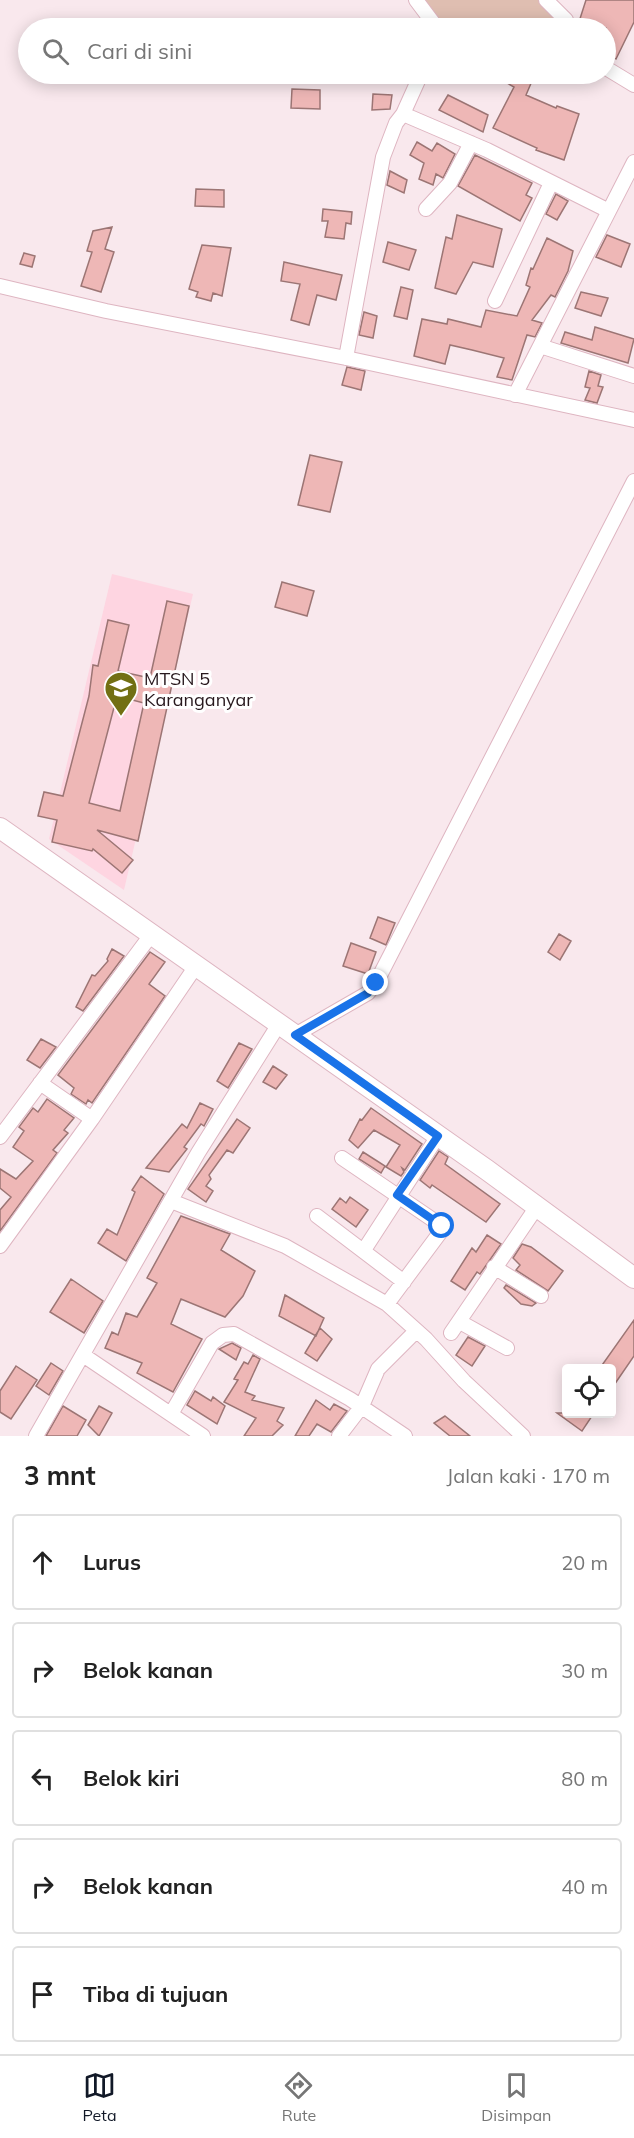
<!DOCTYPE html>
<html lang="id">
<meta charset="utf-8">
<style>
:root{--surface:#fff;--page:#f6f6f6;--text:#222;--muted:#767676;--line:#e0e0e0;--accent:#111827}
body{margin:0;font-family:Mulish,sans-serif;background:var(--page);color:var(--text)}
.controls{position:absolute;right:18px;bottom:18px;display:grid;overflow:hidden;border-radius:6px;box-shadow:0 3px 15px #0003}
.controls button{width:54px;height:54px;display:grid;place-items:center;padding:0;border:0;border-bottom:2px solid var(--line);background:var(--surface);color:var(--text);font:30px sans-serif}
.stop{position:absolute;width:18px;height:18px;margin:-14px;border:4px solid #1a73e8;border-radius:50%;background:#fff}
.stop.end{background:#1a73e8;border-color:#fff;box-shadow:0 2px 6px #0008}
.list{margin:0;padding:0;list-style:none}
h2{display:flex;justify-content:space-between;align-items:center;height:78px;margin:0;padding:0 24px;font-size:26px}
h2 small{font-size:20px;font-weight:400;color:var(--muted)}
.list li{display:grid;grid-template-columns:39px 1fr auto;gap:18px;align-items:center;box-sizing:border-box;height:96px;margin:0 12px 12px;padding:0 12px;border:2px solid var(--line);border-radius:6px}
.list b{display:block;font-size:22px;white-space:nowrap}
.list em{font-size:20px;font-style:normal;color:var(--muted)}
.icon{flex:none;width:33px;height:33px;fill:none;stroke:currentColor;stroke-width:2;stroke-linecap:round;stroke-linejoin:round}
.map{position:relative;flex:none;width:634px;height:1436px;overflow:hidden}
.search{position:absolute;background:var(--surface);box-shadow:0 3px 15px #0003;left:18px;right:18px;top:18px;height:66px;display:flex;align-items:center;gap:15px;box-sizing:border-box;padding:0 21px;border-radius:33px;color:var(--muted);font-size:22px}
.sheet{height:618px;background:var(--surface)}
nav{display:flex;justify-content:space-around;align-items:center;box-sizing:border-box;height:84px;border-top:2px solid var(--line);background:var(--surface);font-size:16px;color:var(--muted)}
nav a{display:grid;justify-items:center;gap:3px}
nav .on{color:var(--accent)}
.map>svg:first-child{display:block}
.built{fill:#fed5e1}
.green{fill:#dfbeb1}
.building{fill:#eeb7b6;stroke:#9c7574;stroke-width:1.5;fill-rule:evenodd}
.lines{fill:none;stroke-linecap:round;stroke-linejoin:round}
.minor-casing{stroke:#deb5c1;stroke-width:16}
.secondary-casing{stroke:#deb5c1;stroke-width:22}
.minor{stroke:#fff;stroke-width:14}
.secondary{stroke:#fff;stroke-width:20}
.route{stroke:#1a73e8;stroke-width:8}
.labels{text-anchor:middle;dominant-baseline:central;stroke-width:6;stroke-linejoin:round;paint-order:stroke}
.poi-label{font-size:18px;fill:#27181d;stroke:#fff;text-anchor:start}
</style>
<div class="map">
<svg width="634" height="1436" viewBox="0 0 634 1436">
<rect width="100%" height="100%" fill="#f9e8ed"/>
<path class="built" d="M112,574L193,594L124,890L49,839Z"/>
<path class="green" d="M424,0H539L562,28H445Z"/>
<path class="building" d="M586,0H634V22L616,59L606,52V28H577Z
M491,74H514L532,81L526,95L556,108L557,106L579,114L564,160L536,150L537,148L493,128L514,87Z
M292,89L320,90V109L291,108Z
M373,94L392,95L390,109L372,110Z
M448,95L488,115L483,132L439,110Z
M417,142L432,151L437,143L455,154L443,178L436,174L433,185L419,179L424,163L410,155Z
M475,155L532,183L526,195L532,198L520,221L458,186Z
M390,171L407,180L404,193L387,185Z
M196,189L224,190V207L195,206Z
M556,194L568,201L557,220L546,214Z
M323,209L352,212L351,224L346,223L344,239L325,237L328,221H322Z
M457,215L502,229L493,267L473,262L456,294L435,288L446,237L452,239Z
M112,227L105,249L114,252L101,292L81,286L92,252L87,251L93,231Z
M607,235L630,244L621,267L596,257Z
M547,238L573,251L568,271L555,297L551,295L532,320L542,323L535,337L527,335L512,380L497,377L504,358L472,350L450,345L445,364L414,356L422,319L447,324L448,319L481,327L486,310L517,316L530,287L526,285L531,268L533,269Z
M388,242L416,250L409,270L383,262Z
M202,245L231,248L222,296L213,293L211,301L196,297L198,292L189,289Z
M24,253L35,256L32,267L20,264Z
M284,262L342,275L336,300L317,295L309,325L291,320L300,284L281,281Z
M401,287L413,290L407,319L394,316Z
M581,292L608,298L601,316L575,308Z
M364,312L377,316L373,338L359,335Z
M595,327L634,339L628,363L561,343L565,332L592,340Z
M347,367L365,371L361,390L342,385Z
M589,371L601,375L598,386L603,387L597,403L585,400L590,388L585,387Z
M310,455L342,462L330,512L298,505Z
M282,582L314,591L307,616L275,607Z
M167,601L189,606L138,841L97,830L133,860L122,873L93,849L92,851L52,842L57,820L38,816L44,792L63,796L89,696L93,665L98,666L108,620L129,625L118,671L150,678ZM117,696L144,703L120,811L89,803Z
M378,917L395,923L386,945L370,938Z
M559,934L571,941L560,960L548,952Z
M351,943L376,952L368,974L343,966Z
M112,949L124,956L83,1011L76,1007L92,975L95,976L108,961L107,959Z
M150,952L165,962L149,984L165,996L92,1103L88,1100L86,1104L71,1094L74,1088L58,1075Z
M41,1039L56,1047L40,1068L27,1060Z
M239,1043L252,1049L228,1088L217,1081Z
M273,1066L287,1075L276,1089L263,1082Z
M47,1099L74,1118L64,1130L68,1133L53,1150L57,1153L0,1231V1210L11,1197L0,1188V1169L16,1179L33,1161L13,1147L24,1131L19,1127L33,1108L38,1112Z
M200,1103L213,1109L204,1126L201,1124L184,1147L187,1149L169,1172L146,1168L182,1124L187,1128Z
M371,1108L422,1144L405,1170L402,1168L404,1172L401,1176L386,1167L400,1145L374,1130L358,1148L349,1140L360,1119L362,1120Z
M237,1119L250,1128L233,1153L227,1150L209,1175L211,1179L206,1186L213,1191L206,1202L188,1189Z
M439,1151L448,1157L445,1164L500,1204L486,1222L432,1185L430,1188L420,1180Z
M363,1152L385,1166L381,1173L359,1159Z
M141,1176L164,1194L126,1261L98,1243L107,1229L117,1235L135,1192L132,1190Z
M350,1197L368,1210L356,1227L332,1209L340,1198L346,1203Z
M181,1216L230,1234L221,1250L255,1271L243,1296L225,1317L181,1299L171,1324L202,1339L173,1392L137,1373L142,1363L105,1348L112,1332L118,1335L126,1313L137,1317L157,1283L147,1278Z
M487,1235L501,1244L480,1274L477,1272L465,1290L451,1281L472,1248L476,1252Z
M522,1244L531,1247L563,1271L548,1291L516,1270L520,1265L513,1258Z
M71,1279L103,1301L84,1333L50,1312Z
M506,1285L536,1303L532,1306L521,1304L504,1288Z
M285,1295L324,1318L316,1336L279,1316Z
M634,1320V1356L612,1388V1368H600Z
M320,1328L332,1339L317,1361L305,1353Z
M468,1337L485,1346L472,1366L456,1355Z
M232,1343L241,1348L236,1360L219,1349Z
M253,1355L260,1359L245,1392L255,1396L252,1400L284,1408L277,1421L283,1425L272,1436H244L256,1418L224,1402L238,1380L234,1379L244,1362L248,1364Z
M51,1363L63,1371L49,1395L36,1386Z
M16,1366L37,1380L11,1419L0,1412V1391Z
M195,1391L211,1401L213,1397L225,1406L217,1424L187,1405Z
M316,1400L330,1410L334,1404L347,1411L331,1432L317,1424L309,1436H295Z
M63,1406L86,1420L77,1436H46Z
M99,1406L112,1413L99,1436L88,1425Z
M557,1413H594L582,1431Z
M445,1416L470,1436H450L434,1423Z"/>
<g class="lines">
<g class="minor-casing">
<path id="minor" d="M416,0L437,28
M546,0L566,20L568,28
M606,68L634,85
M403,114L487,150L607,210
M426,209L450,183L471,143
M0,286L106,311L346,358L634,420
M495,301L551,183
M540,346L634,376
M346,358L383,157L396,123L403,114L421,74
M515,395L634,162
M295,1035L368,993L376,983L634,481
M40,1083L92,1119
M0,1137L151,935
M342,1158L442,1226V1230L387,1304
M171,1201L285,1246L387,1304L426,1339L464,1381L523,1436
M317,1216L404,1282
M0,1246L92,1119L196,966
M364,1250L438,1136
M494,1267L541,1296
M460,1322L507,1348
M451,1333L536,1208
M83,1355L203,1436
M171,1414L212,1343L223,1335L234,1334L350,1399L405,1436
M36,1436L198,1153L279,1024
M339,1436L362,1406L378,1369L416,1331"/>
</g>
<g class="secondary-casing">
<path id="secondary" d="M0,828L487,1170L634,1278"/>
</g>
<use href="#minor" class="minor"/>
<use href="#secondary" class="secondary"/>
</g>
<g class="lines">
<path class="route" d="M376,983L368,993L295,1035L438,1136L397,1195L442,1226"/>
</g>
<defs>
<g id="school-pin" transform="scale(1.725)"><path d="M0 17L-7.5 6A9.5 9.5 0 1 1 7.5 6Z" fill="#727013" stroke="#fff"/><path d="M0-5L7-2L0 1L-7-2ZM-4 1L0 2.5L4 1V4Q0 6-4 4Z" fill="#fff"/></g>
</defs>
<g fill-rule="evenodd">
<use href="#school-pin" x="121" y="688"/>
</g>
<g class="labels">
<g class="poi-label">
<text x="144" y="678">MTSN 5<tspan x="144" dy="21">Karanganyar</tspan></text>
</g>
</g>
</svg>
<div class="controls">
<button><svg class="icon" aria-label="locate" viewBox="0 0 24 24"><circle cx="12" cy="12" r="6"/><path d="M12 2v4M12 18v4M2 12h4M18 12h4"/></svg></button>
</div>
<div class="stop" style="left:442px;top:1226px"></div>
<div class="stop end" style="left:376px;top:983px"></div>
<div class="search"><svg class="icon" aria-label="search" viewBox="0 0 24 24"><circle cx="10" cy="10" r="6"/><path d="M15 15l6 6"/></svg>Cari di sini</div>
</div>
<section class="sheet">
<h2>3 mnt<small>Jalan kaki · 170 m</small></h2>
<ul class="list">
<li><svg class="icon" aria-label="ahead" viewBox="0 0 24 24"><path d="M12 20V5M6 11l6-6 6 6"/></svg><div><b>Lurus</b></div><em>20 m</em></li>
<li><svg class="icon" aria-label="right" viewBox="0 0 24 24"><path d="M7 20v-9h11M14 6l5 5-5 5"/></svg><div><b>Belok kanan</b></div><em>30 m</em></li>
<li><svg class="icon" aria-label="left" viewBox="0 0 24 24"><path d="M17 20v-9H6M10 6l-5 5 5 5"/></svg><div><b>Belok kiri</b></div><em>80 m</em></li>
<li><svg class="icon" aria-label="right" viewBox="0 0 24 24"><path d="M7 20v-9h11M14 6l5 5-5 5"/></svg><div><b>Belok kanan</b></div><em>40 m</em></li>
<li><svg class="icon" aria-label="arrive" viewBox="0 0 24 24"><path d="M6 21V4h12l-3 4 3 4H6"/></svg><div><b>Tiba di tujuan</b></div></li>
</ul>
</section>
<nav>
<a class="on"><svg class="icon" aria-label="map" viewBox="0 0 24 24"><path d="M3 6l6-2 6 2 6-2v14l-6 2-6-2-6 2zM9 4v14M15 6v14"/></svg>Peta</a>
<a><svg class="icon" aria-label="directions" viewBox="0 0 24 24"><path d="M12 3l9 9-9 9-9-9zM9 14v-3h6M13 9l2 2-2 2"/></svg>Rute</a>
<a><svg class="icon" aria-label="saved" viewBox="0 0 24 24"><path d="M7 4h10v16l-5-4-5 4z"/></svg>Disimpan</a>
</nav>
